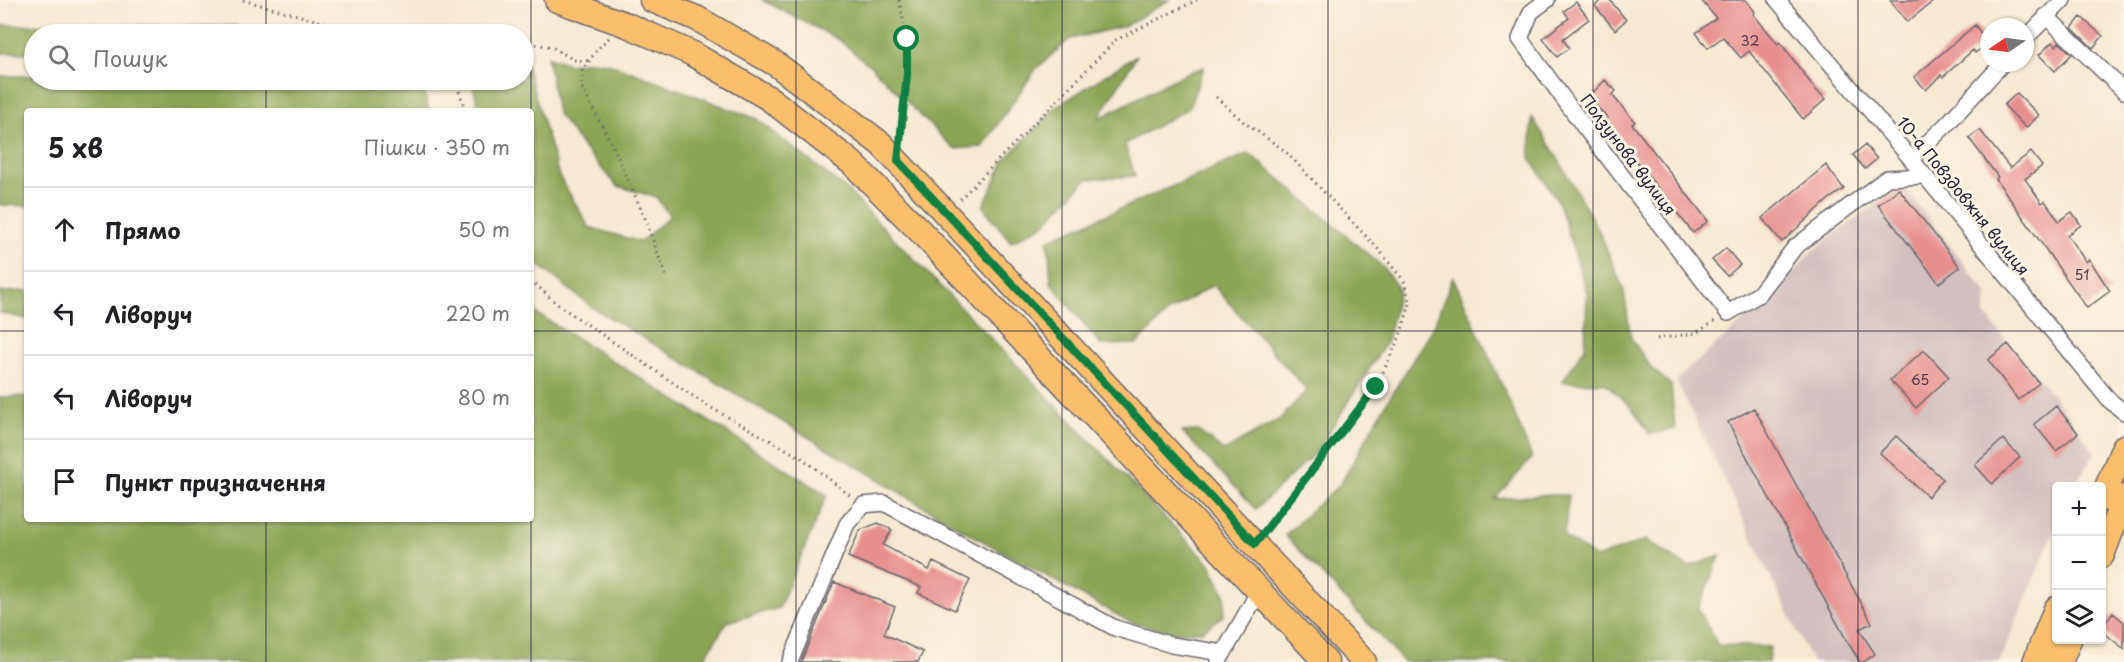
<!DOCTYPE html>
<html lang="uk">
<meta charset="utf-8">
<style>
:root{--surface:#fff;--page:#f6f6f6;--text:#202124;--muted:#757577;--line:#e0e0e0}
body{margin:0;font-family:"Playpen Sans",sans-serif;background:var(--page);color:var(--text)}
.controls{position:absolute;right:18px;bottom:18px;display:grid;overflow:hidden;border-radius:6px;box-shadow:0 2px 4px #0004}
.controls button{width:54px;height:54px;display:grid;place-items:center;padding:0;border:0;border-bottom:2px solid var(--line);background:var(--surface);color:var(--text);font:30px sans-serif}
.compass{position:absolute;left:1980px;top:18px;width:54px;height:54px;border-radius:50%;background:var(--surface);box-shadow:0 2px 4px #0004;rotate:257deg}
.stop{position:absolute;width:18px;height:18px;margin:-14px;border:4px solid #0b8043;border-radius:50%;background:#fff}
.stop.end{background:#0b8043;border-color:#fff;box-shadow:0 2px 6px #0008}
.list{margin:0;padding:0;list-style:none}
h2{display:flex;justify-content:space-between;align-items:center;height:78px;margin:0;padding:0 24px;font-size:26px}
h2 small{font-size:20px;font-weight:400;color:var(--muted)}
.list li{display:grid;grid-template-columns:39px 1fr auto;gap:18px;align-items:center;box-sizing:border-box;height:84px;padding:0 24px;border-top:2px solid var(--line)}
.list b{display:block;font-size:22px;white-space:nowrap}
.list em{font-size:20px;font-style:normal;color:var(--muted)}
.icon{flex:none;width:33px;height:33px;fill:none;stroke:currentColor;stroke-width:2;stroke-linecap:round;stroke-linejoin:round}
.map{position:relative;flex:none;width:2124px;height:662px;overflow:hidden}
.search{position:absolute;background:var(--surface);box-shadow:0 2px 4px #0004;left:24px;top:24px;width:510px;height:66px;display:flex;align-items:center;gap:15px;box-sizing:border-box;padding:0 21px;border-radius:33px;color:var(--muted);font-size:22px}
.panel{position:absolute;background:var(--surface);box-shadow:0 2px 4px #0004;left:24px;top:108px;width:510px;height:414px;border-radius:6px}
.map>svg:first-child{display:block}
.industrial{fill:#d2bfc0}
.forest{fill:#8ba455;stroke:#566348;stroke-width:1.5}
.building{fill:#e78f8d}
.lines{fill:none;stroke-linecap:round;stroke-linejoin:round}
.street-casing{stroke:#6c6870;stroke-width:18}
.primary-casing{stroke:#6c6870;stroke-width:27}
.path{stroke:#6c6870;stroke-width:3;stroke-dasharray:1.5 4.5;stroke-linecap:butt}
.street{stroke:#fff;stroke-width:15}
.primary{stroke:#fabe6d;stroke-width:24}
.route{stroke:#0b8043;stroke-width:8}
.grid{fill:none;stroke:#22223b;stroke-width:1.5;stroke-opacity:0.55}
.labels{text-anchor:middle;dominant-baseline:central;stroke-width:6;stroke-linejoin:round;paint-order:stroke}
.number-label{font-size:14px;fill:#533d50}
.street-label{font-size:16px;fill:#22223b;stroke:#fcf5e5}
</style>
<div class="map">
<svg width="2124" height="662" viewBox="0 0 2124 662">
<rect width="100%" height="100%" fill="#fcf5e5"/>
<filter id="ink" filterUnits="userSpaceOnUse"><feTurbulence type="fractalNoise" baseFrequency=".0167" numOctaves="2"/><feDisplacementMap in="SourceGraphic" scale="12" xChannelSelector="R" yChannelSelector="G"/><feConvolveMatrix kernelMatrix="1 2 1 2 8 2 1 2 1" color-interpolation-filters="sRGB"/></filter>
<filter id="wash" filterUnits="userSpaceOnUse"><feTurbulence type="fractalNoise" baseFrequency=".008" numOctaves="4" result="noise"/><feDisplacementMap in="SourceGraphic" scale="24" xChannelSelector="R" yChannelSelector="G"/><feGaussianBlur stdDeviation="1.35" result="paint"/><feColorMatrix in="noise" values="0 0 0 0 0 0 0 0 0 0 0 0 0 0 0 0 0 1.4 0 .05"/><feComposite in="paint" operator="in"/></filter>
<g filter="url(#wash)">
<rect width="100%" height="100%" fill="#f5e9d1"/>
<path class="industrial" d="M1902,185L1987,293L1985,315L2058,402L2095,453L2074,486H2056V526L1999,662H1812L1676,380L1770,298L1812,251Z"/>
<path class="forest" d="M762,0H1169L1125,26L1070,39L1036,69L982,147L954,149L874,69L838,39Z
M0,25L237,26L242,34H34V53H0Z
M1137,55L1098,119L1184,74L1204,67L1189,108L1125,144L1135,176L1087,179L1043,225L1011,242L983,207L1004,161L1056,107Z
M547,56L568,64L590,61L608,63L757,119L846,189L1210,564L1225,595L1224,615L1202,631L1171,633L1130,622L961,529L590,306L531,259V111H480L471,80H524V58L559,176L589,227L640,242L670,216L656,197L617,186L582,146L557,113Z
M0,76H34V80L421,81L429,111H27V206L0,205Z
M1532,117L1556,155L1600,233L1624,291L1631,338L1652,369L1671,385L1675,429L1650,434L1632,408L1605,383L1562,382L1585,347L1587,293L1559,203L1530,158Z
M1249,153L1384,268L1399,290L1387,341L1317,451L1256,509L1182,432L1198,431L1224,451L1280,419L1307,390L1213,285L1168,312L1137,344L1101,345L1051,283L1048,240Z
M1453,277L1511,405L1532,458L1495,499L1543,495H1569L1564,537L1596,558L1646,540L1688,567L1720,556L1698,609L1718,645L1770,647L1768,662H1404L1285,535L1341,483L1386,404L1433,327Z
M27,291V319L0,313V292Z
M531,310L827,495L779,608L727,622L702,662H0V397L27,396V519H531Z"/>
<g id="blocks">
<path class="building" d="M1601,0H1610L1626,20L1615,30L1595,6Z
M1701,0H1746L1755,12L1753,14L1778,44L1780,42L1815,89L1826,99L1803,119L1749,51L1741,58L1723,37L1708,48L1696,33L1716,18Z
M1890,0H1935L1907,22Z
M1576,2L1589,19L1563,39L1569,48L1557,57L1543,38L1569,18L1564,11Z
M2081,17L2103,36L2093,48L2072,28Z
M1975,25L1988,43L1975,53L1973,50L1943,77L1941,75L1926,90L1914,77Z
M2052,42L2056,46L2059,42L2072,54L2055,71L2039,55Z
M1605,80L1616,91L1612,95L1635,122L1632,124L1708,221L1693,233L1605,121L1608,118L1588,98Z
M2017,93L2039,115L2026,128L2004,105Z
M1980,130L2010,168L2031,152L2042,166L2025,179L2042,203L2045,201L2059,221L2072,212L2081,225L2067,235L2086,262L2089,259L2110,291L2087,308L1996,179L1998,177L1969,138Z
M1865,145L1877,159L1865,169L1853,155Z
M1826,165L1844,189L1829,199L1782,242L1762,218Z
M1899,189L1960,267L1939,283L1878,205Z
M1726,248L1740,265L1727,276L1712,260Z
M2008,344L2039,383L2018,400L1988,360Z
M1924,350L1949,377L1916,408L1890,380Z
M2056,406L2078,433L2056,451L2034,424Z
M1754,408L1872,623L1859,629L1875,654L1863,662H1860L1847,641L1728,422Z
M1896,436L1943,479L1928,497L1880,453Z
M2003,439L2020,457L1992,484L1975,465Z
M878,523L892,530L883,545L929,570L933,562L970,580L955,610L918,593L921,587L848,557L860,530Z
M834,582L895,607L884,634L923,652L918,662H801Z
M2113,613L2124,622V649L2102,631V627Z"/>
</g>
</g>
<g filter="url(#ink)">
<use href="#blocks" fill-opacity="0" stroke="#6c6870" stroke-width="1.5"/>
<g class="lines">
<g class="street-casing">
<path id="street" d="M1547,0L1531,12L1520,39L1585,128L1728,313L1759,294L1795,247L1887,178L1924,176
M1777,0L1911,159L2109,400L2124,412
M2046,16L2124,91
M2025,39L2063,0
M1911,159L1948,123L2003,63
M1219,661L1259,591
M790,662L847,524L863,505L884,503L1115,628L1172,645L1223,653"/>
</g>
<g class="primary-casing">
<path id="primary" d="M557,0L627,25L691,53L770,99L852,163L920,231L1326,662
M652,0L696,18L776,64L881,144L1364,662
M2102,499L2124,447
M2102,555L2124,497
M2035,662L2056,609
M2060,662L2069,640"/>
</g>
<path class="path" d="M243,0L366,34
M899,0L907,39V74L900,136
M609,38C597,47 592,59 582,70V88L612,144L645,218L667,279
M524,42L552,47L574,60L590,61
M455,80L466,111
M1216,97L1245,123L1284,150L1378,249L1404,281L1410,304L1400,336L1376,387L1266,531
M960,199L1116,40L1197,0
M531,280L557,304L706,405L802,458L852,497
M1657,339L1696,333L1717,320"/>
<use href="#street" class="street"/>
<use href="#primary" class="primary"/>
</g>
</g>
<g class="lines" filter="url(#ink)">
<path class="route" d="M907,39V74L898,161L1255,544L1376,387"/>
</g>
<path class="grid" d="M266,0V34M531,0V111M796,0V662M1062,0V662M1328,0V662M1593,0V662M1858,0V662M266,80V111M531,111V519M0,331H27M531,331H2124M266,519V662M531,519V662"/>
<g class="labels">
<g class="number-label">
<text x="1750" y="40">32</text>
<text x="2082" y="274">51</text>
<text x="1920" y="379">65</text>
</g>
<g class="street-label">
<text transform="translate(1629 154) rotate(53)">Ползунова вулиця</text>
<text transform="translate(1964 195) rotate(51)">10-а Повздовжня вулиця</text>
</g>
</g>
</svg>
<div class="controls">
<button>+</button>
<button>−</button>
<button><svg class="icon" aria-label="layers" viewBox="0 0 24 24"><path d="M12 4l9 5-9 5-9-5zM3 14l9 5 9-5"/></svg></button>
</div>
<svg class="compass" viewBox="-18 -18 36 36"><path d="M0-13l5 13h-10z" fill="#e53935"/><path d="M0 13l5-13h-10z" fill="#757577"/></svg>
<div class="stop" style="left:907px;top:39px"></div>
<div class="stop end" style="left:1376px;top:387px"></div>
<div class="search"><svg class="icon" aria-label="search" viewBox="0 0 24 24"><circle cx="10" cy="10" r="6"/><path d="M15 15l6 6"/></svg>Пошук</div>
<section class="panel">
<h2>5 хв<small>Пішки · 350 m</small></h2>
<ul class="list">
<li><svg class="icon" aria-label="ahead" viewBox="0 0 24 24"><path d="M12 20V5M6 11l6-6 6 6"/></svg><div><b>Прямо</b></div><em>50 m</em></li>
<li><svg class="icon" aria-label="left" viewBox="0 0 24 24"><path d="M17 20v-9H6M10 6l-5 5 5 5"/></svg><div><b>Ліворуч</b></div><em>220 m</em></li>
<li><svg class="icon" aria-label="left" viewBox="0 0 24 24"><path d="M17 20v-9H6M10 6l-5 5 5 5"/></svg><div><b>Ліворуч</b></div><em>80 m</em></li>
<li><svg class="icon" aria-label="arrive" viewBox="0 0 24 24"><path d="M6 21V4h12l-3 4 3 4H6"/></svg><div><b>Пункт призначення</b></div></li>
</ul>
</section>
</div>
